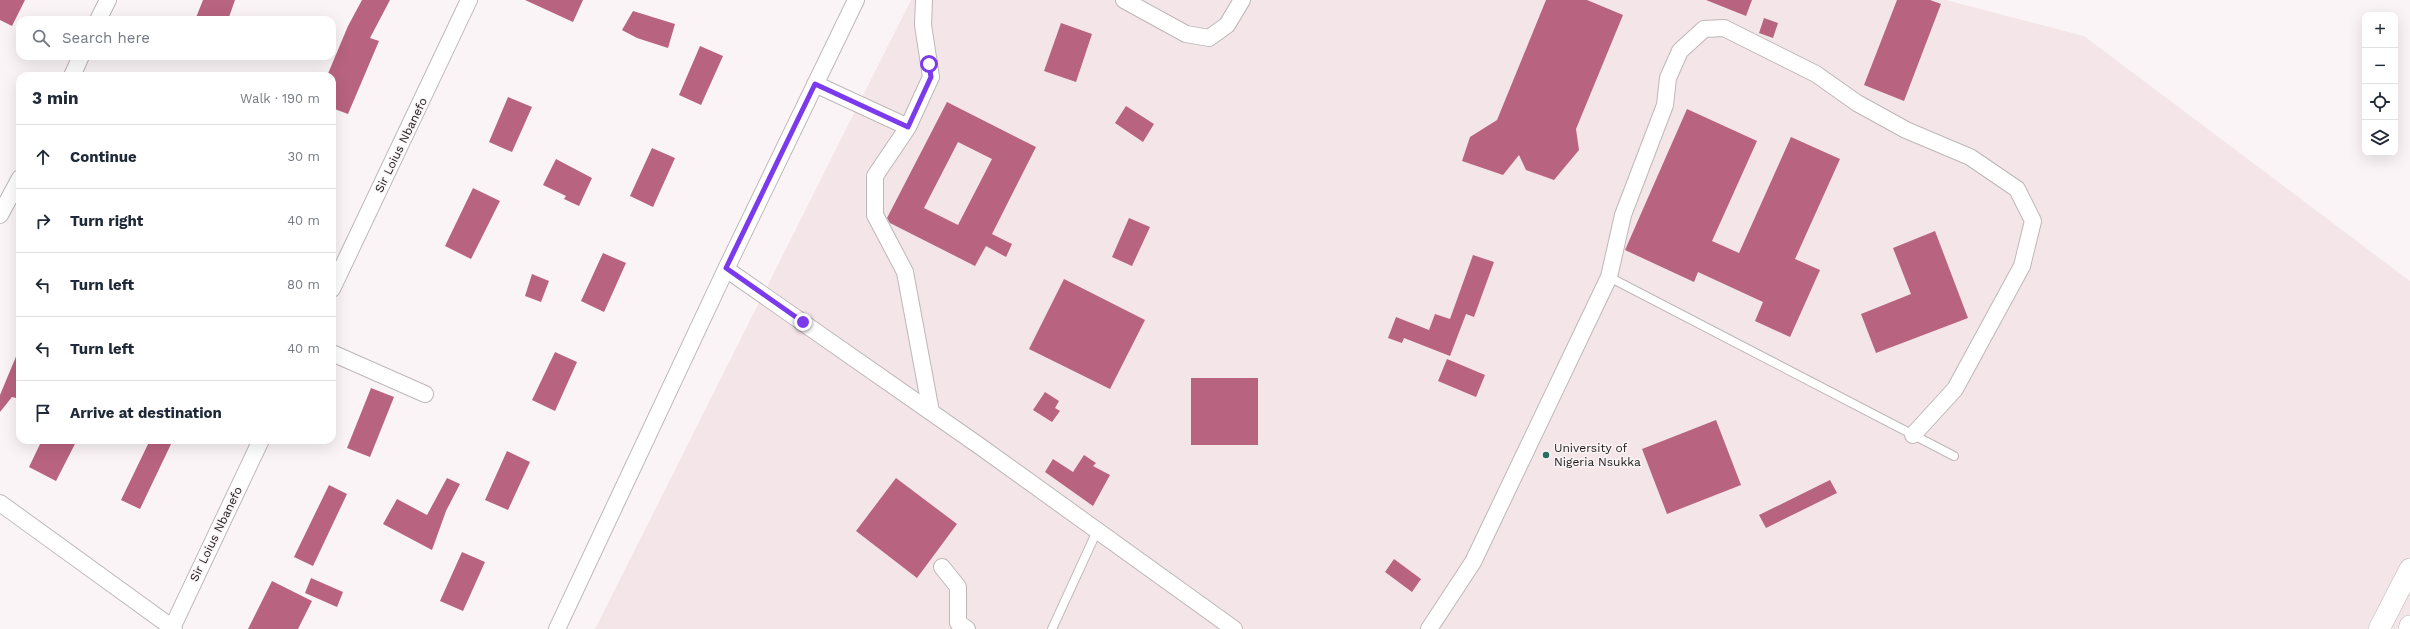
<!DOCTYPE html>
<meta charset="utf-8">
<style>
:root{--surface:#fff;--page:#f2f2f3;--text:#1f2937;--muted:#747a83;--line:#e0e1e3}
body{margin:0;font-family:"Work Sans",sans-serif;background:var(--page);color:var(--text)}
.controls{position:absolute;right:12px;top:12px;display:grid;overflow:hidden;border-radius:8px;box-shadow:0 4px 16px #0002}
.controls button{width:36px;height:36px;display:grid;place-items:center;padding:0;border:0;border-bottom:1px solid var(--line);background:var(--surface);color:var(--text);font:20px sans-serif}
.stop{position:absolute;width:12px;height:12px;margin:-9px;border:3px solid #7c3aed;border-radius:50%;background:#fff}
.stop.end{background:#7c3aed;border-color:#fff;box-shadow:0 1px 4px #0008}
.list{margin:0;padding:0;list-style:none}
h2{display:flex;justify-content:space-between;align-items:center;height:52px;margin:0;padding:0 16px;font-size:17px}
h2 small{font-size:13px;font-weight:400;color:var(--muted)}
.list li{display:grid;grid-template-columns:26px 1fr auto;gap:12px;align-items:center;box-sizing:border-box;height:64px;padding:0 16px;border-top:1px solid var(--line)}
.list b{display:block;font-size:15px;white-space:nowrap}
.list em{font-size:13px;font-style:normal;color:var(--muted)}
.icon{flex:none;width:22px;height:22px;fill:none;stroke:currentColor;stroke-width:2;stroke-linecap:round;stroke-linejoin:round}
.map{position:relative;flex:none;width:2410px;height:629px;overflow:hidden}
.search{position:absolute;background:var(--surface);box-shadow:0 4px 16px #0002;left:16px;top:16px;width:320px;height:44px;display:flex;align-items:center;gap:10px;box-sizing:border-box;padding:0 14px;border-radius:12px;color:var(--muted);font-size:15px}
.panel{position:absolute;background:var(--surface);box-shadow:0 4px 16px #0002;left:16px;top:72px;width:320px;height:372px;border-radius:12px}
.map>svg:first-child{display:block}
.built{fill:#f4e5e9}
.building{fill:#b86380;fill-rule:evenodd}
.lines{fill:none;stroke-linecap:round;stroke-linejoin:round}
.service-casing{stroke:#bdb7b8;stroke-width:10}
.minor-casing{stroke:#bdb7b8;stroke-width:18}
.tertiary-casing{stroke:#bdb7b8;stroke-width:22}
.service{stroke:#fff;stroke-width:8}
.minor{stroke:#fff;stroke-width:16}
.tertiary{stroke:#fff;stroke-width:21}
.route{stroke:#7c3aed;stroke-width:5}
.poi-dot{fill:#2a6e61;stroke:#fbf4f6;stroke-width:1.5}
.labels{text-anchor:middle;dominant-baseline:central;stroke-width:3;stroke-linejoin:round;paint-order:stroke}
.street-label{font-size:12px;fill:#1c1a1a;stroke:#fbf4f6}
.poi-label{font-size:12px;fill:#1c1a1a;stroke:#fbf4f6;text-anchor:start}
</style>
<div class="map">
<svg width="2410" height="629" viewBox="0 0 2410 629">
<rect width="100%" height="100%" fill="#fbf4f6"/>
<path class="built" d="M911,0H1946L2084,36L2410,281V629H595Z"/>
<path class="building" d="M0,0H25L12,26L0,20Z
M203,0H235L228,20H195Z
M362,0H390L370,38L379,41L348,114L332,108V76H327L348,26Z
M525,0H583L573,22Z
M1546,0H1587L1623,15L1576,129L1579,150L1554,180L1526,170L1519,155L1503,175L1462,161L1470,137L1497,120Z
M1706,0H1752L1746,16Z
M1897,0H1930L1941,4L1904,101L1864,85Z
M633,11L675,24L668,48L637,38L622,30Z
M1764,18L1778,23L1773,38L1759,33Z
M1061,23L1092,34L1076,82L1044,71Z
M700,46L723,56L701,105L679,95Z
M508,97L532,107L512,152L489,142Z
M947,102L1036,147L992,234L1012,244L1006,257L986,246L975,266L890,223L887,218ZM958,142L992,159L958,225L924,208Z
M1126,106L1154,124L1143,142L1115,123Z
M1687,109L1757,141L1712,241L1739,253L1791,137L1840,159L1795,259L1820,270L1790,337L1755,321L1763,302L1698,272L1694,282L1625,250Z
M652,148L675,158L653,207L630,196Z
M556,159L592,178L579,206L564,199L566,196L543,185Z
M473,188L500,201L471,259L445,246Z
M1129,218L1150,227L1132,266L1112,257Z
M1935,231L1968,318L1876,353L1861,314L1911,294L1893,248Z
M603,253L626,263L604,312L581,301Z
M1473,255L1494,262L1474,317L1466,314L1450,356L1404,338L1402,343L1388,338L1396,317L1429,330L1435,314L1450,319Z
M532,274L549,281L541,302L525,296Z
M1064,279L1145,320L1110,389L1029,349Z
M20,347V399L12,397L0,412V395Z
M555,352L577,362L555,411L532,400Z
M1447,359L1485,375L1476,397L1438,381Z
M1191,378H1258V445H1191Z
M371,388L394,397L370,457L347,448Z
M1045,392L1059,401L1055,408L1060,411L1052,422L1033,410Z
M1716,420L1741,485L1667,514L1642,449Z
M42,440H77L56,481L29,467Z
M150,440H173L140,509L121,500Z
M507,451L530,462L508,510L485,500Z
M1084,455L1096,463L1093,466L1110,475L1093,506L1045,472L1053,459L1073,472Z
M447,478L460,484L446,511L432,550L383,524L397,499L427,515Z
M896,478L957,524L917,578L856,531Z
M1830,480L1837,493L1766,528L1759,515Z
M329,485L347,494L313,566L294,557Z
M462,552L485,562L463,611L440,601Z
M1394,559L1421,579L1412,592L1385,572Z
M311,578L343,592L337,607L305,593Z
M272,581L312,601L298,629H248Z"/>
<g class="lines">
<g class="service-casing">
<path id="service" d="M1609,277L1954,456
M1052,629L1097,531"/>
</g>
<g class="minor-casing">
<path id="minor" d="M1124,0L1186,34L1209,38L1227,25L1242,0
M98,20L108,0
M72,76L81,56
M815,84L908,127L875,176V215L905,272L931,412
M908,127L931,77L923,25L924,0
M0,215L20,178
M726,269L981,447L1234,629
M332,289L469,0
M332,353L425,394
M0,503L174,629
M942,567L958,587V623L967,629
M172,628L261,440
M557,629L726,269L856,0
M1429,629L1473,562L1609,277L1623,215L1665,105L1668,78L1680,51L1704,29L1724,28L1816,74L1857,103L1906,130L1970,157L2017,189L2033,221L2022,266L1955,389L1913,435"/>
</g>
<g class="tertiary-casing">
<path id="tertiary" d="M2379,629L2410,569
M2409,629L2410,626"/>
</g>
<use href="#service" class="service"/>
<use href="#minor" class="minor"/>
<use href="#tertiary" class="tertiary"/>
</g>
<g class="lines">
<path class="route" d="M803,322L726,268L815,84L908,127L931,77L929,64"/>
</g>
<circle class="poi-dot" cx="1546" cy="455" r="4"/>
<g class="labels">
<g class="street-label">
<text transform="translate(401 145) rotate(-64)">Sir Loius Nbanefo</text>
<text transform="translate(216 534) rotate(-64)">Sir Loius Nbanefo</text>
</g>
<g class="poi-label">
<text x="1554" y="448">University of<tspan x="1554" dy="14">Nigeria Nsukka</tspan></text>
</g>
</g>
</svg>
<div class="controls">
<button>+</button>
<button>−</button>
<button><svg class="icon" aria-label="locate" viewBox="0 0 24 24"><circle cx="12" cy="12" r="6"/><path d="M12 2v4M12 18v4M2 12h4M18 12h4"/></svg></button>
<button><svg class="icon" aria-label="layers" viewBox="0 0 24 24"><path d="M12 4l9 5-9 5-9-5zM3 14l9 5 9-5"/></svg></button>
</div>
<div class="stop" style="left:929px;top:64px"></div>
<div class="stop end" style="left:803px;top:322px"></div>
<div class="search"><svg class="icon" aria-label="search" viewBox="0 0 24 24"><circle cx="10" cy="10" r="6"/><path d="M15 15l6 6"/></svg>Search here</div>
<section class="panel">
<h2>3 min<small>Walk · 190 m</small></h2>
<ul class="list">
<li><svg class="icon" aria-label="ahead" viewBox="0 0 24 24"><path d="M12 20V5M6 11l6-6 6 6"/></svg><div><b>Continue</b></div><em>30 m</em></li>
<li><svg class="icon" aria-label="right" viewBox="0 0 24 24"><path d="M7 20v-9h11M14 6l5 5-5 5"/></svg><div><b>Turn right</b></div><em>40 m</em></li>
<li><svg class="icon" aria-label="left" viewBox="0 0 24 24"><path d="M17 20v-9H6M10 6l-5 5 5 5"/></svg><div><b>Turn left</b></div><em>80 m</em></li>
<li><svg class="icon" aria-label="left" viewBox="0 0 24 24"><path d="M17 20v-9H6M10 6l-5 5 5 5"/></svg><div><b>Turn left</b></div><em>40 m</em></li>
<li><svg class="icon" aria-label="arrive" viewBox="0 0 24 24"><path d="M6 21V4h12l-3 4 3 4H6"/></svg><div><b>Arrive at destination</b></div></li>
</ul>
</section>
</div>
